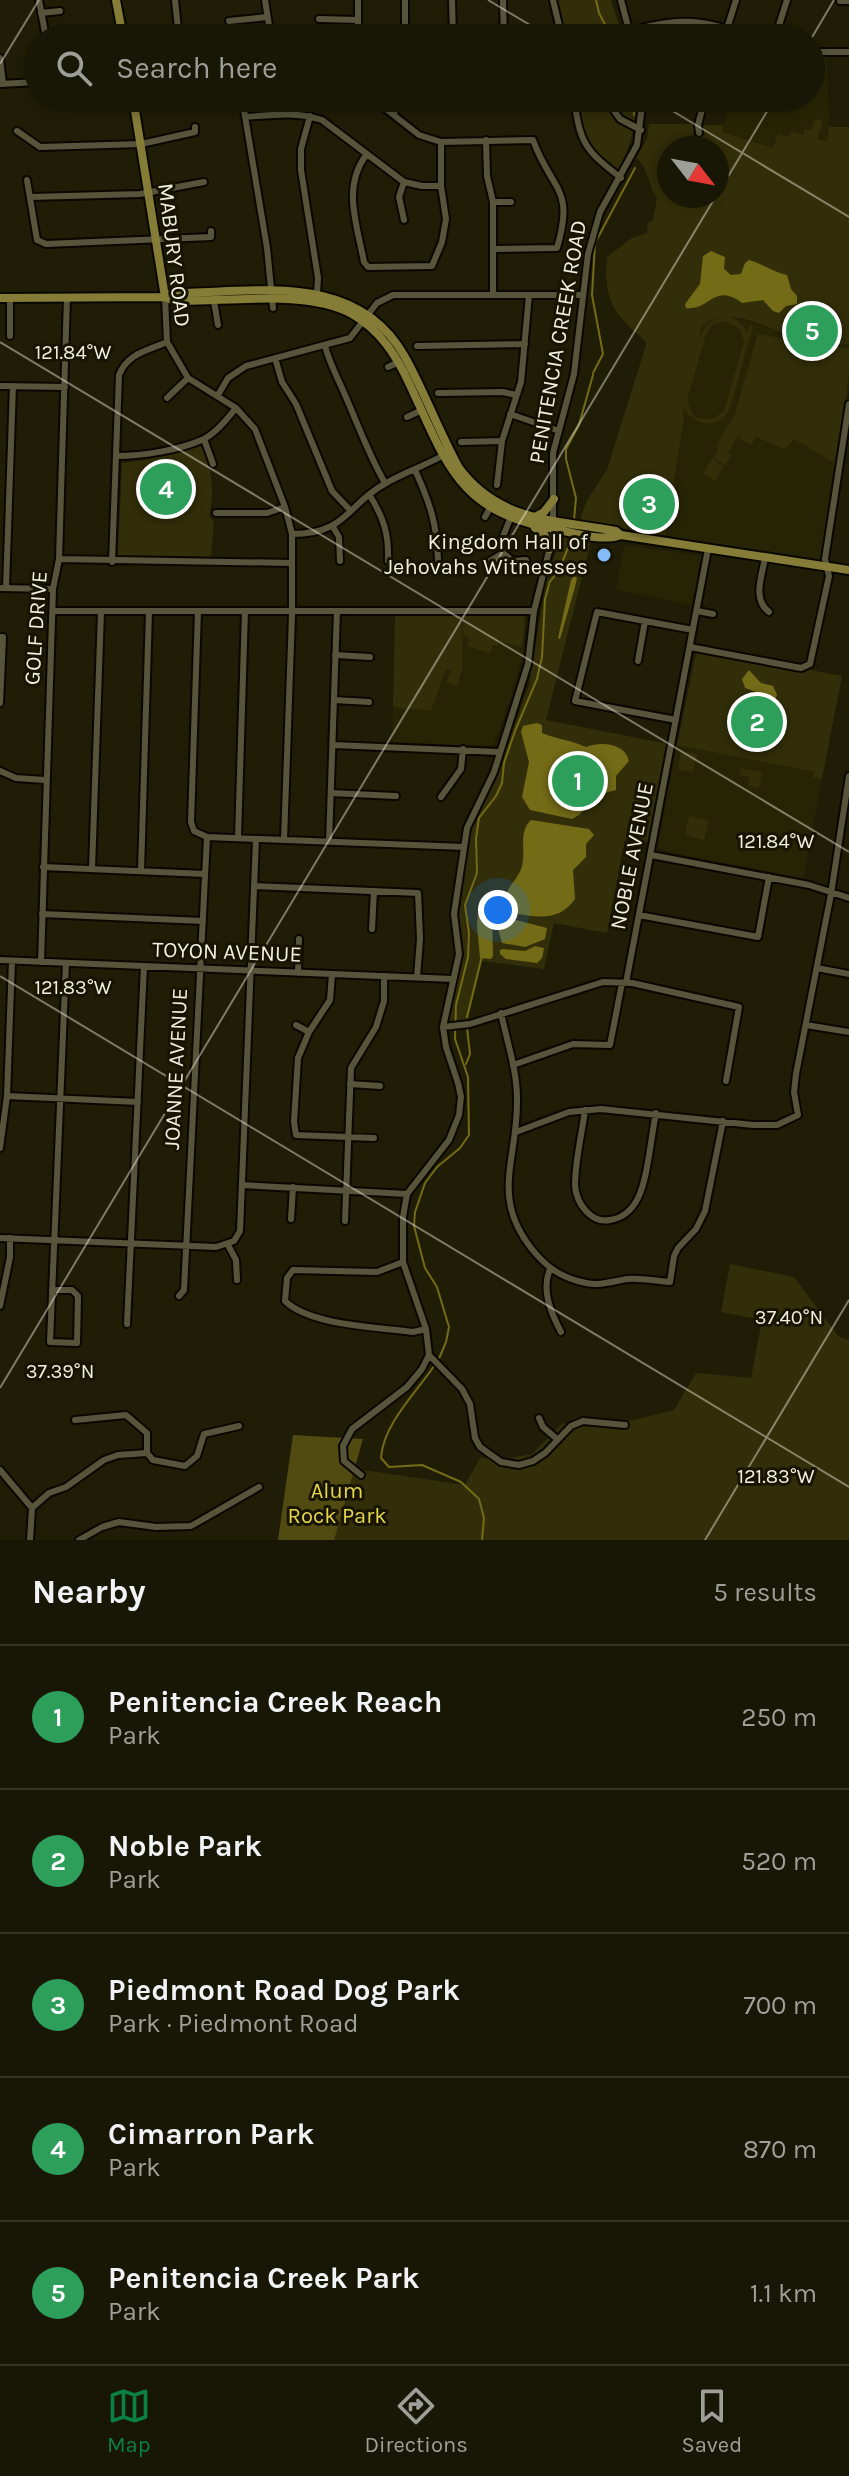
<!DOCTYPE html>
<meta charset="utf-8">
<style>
:root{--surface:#181604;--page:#211f0e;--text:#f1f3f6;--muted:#9f9f9a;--line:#363526;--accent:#0b8043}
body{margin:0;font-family:Karla,sans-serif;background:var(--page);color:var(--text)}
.compass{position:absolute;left:657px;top:136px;width:72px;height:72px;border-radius:50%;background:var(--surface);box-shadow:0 4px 12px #0003;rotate:121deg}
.you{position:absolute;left:498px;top:910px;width:28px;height:28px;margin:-20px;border:6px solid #fff;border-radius:50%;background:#1a73e8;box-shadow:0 0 0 12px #1a73e833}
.badge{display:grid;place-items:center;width:52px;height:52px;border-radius:50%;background:var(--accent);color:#fff;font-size:26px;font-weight:700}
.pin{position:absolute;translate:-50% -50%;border:4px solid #fff;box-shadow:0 2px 8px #0006}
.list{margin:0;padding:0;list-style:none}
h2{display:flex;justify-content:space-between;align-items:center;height:104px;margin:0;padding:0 32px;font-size:34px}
h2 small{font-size:26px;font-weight:400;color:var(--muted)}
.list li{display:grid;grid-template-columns:52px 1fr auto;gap:24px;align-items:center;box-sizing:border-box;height:144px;padding:0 32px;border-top:2px solid var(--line)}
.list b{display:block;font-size:30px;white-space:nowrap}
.list p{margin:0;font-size:26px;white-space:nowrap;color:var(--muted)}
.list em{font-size:26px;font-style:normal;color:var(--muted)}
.icon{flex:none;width:44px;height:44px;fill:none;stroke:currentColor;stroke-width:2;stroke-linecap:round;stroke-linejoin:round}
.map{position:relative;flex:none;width:849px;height:1540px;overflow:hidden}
.search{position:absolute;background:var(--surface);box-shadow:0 4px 12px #0003;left:24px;right:24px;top:24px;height:88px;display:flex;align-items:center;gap:20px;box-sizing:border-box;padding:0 28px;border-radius:44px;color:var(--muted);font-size:30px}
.sheet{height:824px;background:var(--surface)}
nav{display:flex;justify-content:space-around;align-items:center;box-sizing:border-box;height:112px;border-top:2px solid var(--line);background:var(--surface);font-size:22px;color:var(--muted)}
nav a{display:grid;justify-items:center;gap:4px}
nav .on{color:var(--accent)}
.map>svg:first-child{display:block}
.built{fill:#272405}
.green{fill:#322e09;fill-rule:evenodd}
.forest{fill:#514b12}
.water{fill:#746b17}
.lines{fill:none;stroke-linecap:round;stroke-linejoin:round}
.stream{stroke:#746b17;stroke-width:2}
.minor-casing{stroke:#0a0700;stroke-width:10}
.major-casing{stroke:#0a0700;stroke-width:12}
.minor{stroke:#56543b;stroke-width:6}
.major{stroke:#857d37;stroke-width:8}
.ticks{fill:none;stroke:#efeee0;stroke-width:2;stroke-opacity:0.45}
.poi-dot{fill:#85bbfb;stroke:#171401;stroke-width:3}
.labels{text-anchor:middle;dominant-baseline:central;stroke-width:6;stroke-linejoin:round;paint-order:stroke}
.street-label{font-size:22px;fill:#efeee0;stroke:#171401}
.poi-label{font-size:22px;fill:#efeee0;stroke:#171401;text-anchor:end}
.park-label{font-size:22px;fill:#e5d64b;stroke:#171401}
.ticks-label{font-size:20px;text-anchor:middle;fill:#efeee0;stroke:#171401;stroke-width:6;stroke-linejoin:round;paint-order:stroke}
</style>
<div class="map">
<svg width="849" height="1540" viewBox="0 0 849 1540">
<rect width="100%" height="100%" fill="#201d06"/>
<path class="built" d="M811,55L827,57L829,127L827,164L716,148L732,98H811Z
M715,316H727L759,324L807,344H849V389L824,560L665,536L684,418L683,408L696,341L704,323Z
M624,545L701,556L692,605L616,590Z
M521,614L526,617L523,654L509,702L494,744L489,746L392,742L395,616Z
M677,745L815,772L814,778L822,779L803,878L672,853L658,847Z"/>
<path class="green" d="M557,0H611L623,38H566Z
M578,98H638L631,140L619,171C614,166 611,164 605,161C582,148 580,121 578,98Z
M815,119L823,121L817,139L827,142L829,127H849V344L822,345L849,348V374L836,464L794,439L785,449L756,437L751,445L739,438L743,428L728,452L731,455L725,465L713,458L719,448L716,446L735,414L758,334L801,342C775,331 726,302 702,326L697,342C707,319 729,303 747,332L750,325L753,326L730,408C719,431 696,426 683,408L684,418L665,536L580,521L586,502L607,470L646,345C644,337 640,337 634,331C609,309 604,290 607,257L632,238L647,233L648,223L653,221L657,198C648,186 648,166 636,158L647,139L649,124H695L693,135L699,139L705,134L701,125H723L722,132L773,148L778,134L788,137L792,132L803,135L805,129L811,130ZM669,148H717V196H669ZM724,321L740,329L744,342L724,410L714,419L697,418L692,414L687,400L706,334L713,324Z
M196,445L203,447C212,474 215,490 209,516L214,522L211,557L118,555L122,463L145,460Z
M712,459L724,466L715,481L703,474Z
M561,536L591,541L546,720L668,744L650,843L625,839L607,933L554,923L544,969L482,961L468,1020L446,1021L461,955L458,901L470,828L491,789L529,685L546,582Z
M461,615L463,667L457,686L446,682L451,671L446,669L431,711L393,707L395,616Z
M522,615L525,618L522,647L499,641L497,646L493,645L490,653L467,646L470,638L463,635V616Z
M696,653L802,673L811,670L842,676L822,779L813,778L814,772L677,745Z
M681,751L697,754L693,772L678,769Z
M741,768L762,772L759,788L748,786L749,777L738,775Z
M689,816L709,820L704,840L685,835Z
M730,1264L794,1277L839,1337L849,1340V1540H294L308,1462L465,1485L480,1458L504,1459L532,1454L562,1424L601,1418L625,1422L674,1410L696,1373L751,1378L762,1320L721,1312Z"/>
<path class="forest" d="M293,1435L363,1439L334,1540H278Z"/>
<path class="water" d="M711,251L725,257L724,269L731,275L741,274L745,263L749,260C763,264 772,272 787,275L791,289L797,296V304L786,306L779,313L773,311L763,300L742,303C714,282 710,311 686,308L685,304L700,284L703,256Z
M574,576L577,578L575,587L560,639L558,638L571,580Z
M749,670L761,683L773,686L777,695L774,702H767L759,693L745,688L742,679Z
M537,723L542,725V733C556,739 571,740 586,747C601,741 625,743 629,761L616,776V790L597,795L579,815L572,819L530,810L522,797L529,762L521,732L523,726Z
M531,820L589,829L594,835L586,844V857L573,870L575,899C560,920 541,918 518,914L506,895C509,884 519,878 522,866C526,850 518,832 531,820Z
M478,911L492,912L493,956L491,959L480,958L477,926Z
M508,918L547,928L545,939L525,947L502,943L496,922L499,919Z
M535,946L544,948L542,958L537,963L506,959L500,954V950L503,949L525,951Z"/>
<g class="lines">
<path class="stream" d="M596,0L599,13L612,38
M633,98L634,115
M593,373L603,354L592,295L595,243L635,168
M574,520L576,498L566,459V449L579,425L593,375
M549,583L559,570L572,538
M467,1017L482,956
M466,1064L470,1054L467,1028
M438,1361L446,1342L449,1327L437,1287L425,1268L414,1226L415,1212L425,1183L437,1167L460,1148L469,1135L468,1077L455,1039L456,1005L468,957L469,933L465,905L477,873L476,838L479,818L496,796L502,783L504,763L515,731L537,679L542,657L545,599L549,585
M434,1366C416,1393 383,1424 381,1458L389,1467L422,1465L461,1482L479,1499L484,1518L482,1540"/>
<g class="minor-casing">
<path id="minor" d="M39,0L46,38
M175,0L179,38
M265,0L271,38
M405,0V38
M452,0L453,38
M503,0L504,38
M553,0L562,38
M621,0L631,38
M840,1H849
M41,13L60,11
M319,19L358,20
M229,21L267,17
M629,31C688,16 700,20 757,38
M358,38V0
M724,38L736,0
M775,38L787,0
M811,52H849
M0,58L3,84
M0,84L38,82
M242,98L267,248L273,308
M372,98L419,135L441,142L533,140C552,192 575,187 557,248L494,249
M574,98C580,144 585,150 621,178
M605,98L620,119L641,130
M393,114L403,98
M310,116L301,149V170L318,278L317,293
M245,117C271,115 297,111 322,120L404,182L422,186H441
M17,131L40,147L141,144L195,132V127
M699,133L698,125L705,98
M486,140L487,176L493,202V295
M366,155C342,188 357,224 364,262L368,267L432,266L442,242L446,219L441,186V142
M27,180L37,240L46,244L211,237V231
M30,197L140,194L204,182
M493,202H511
M404,220L399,197L404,182
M165,297L167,342L188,378L236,408L255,429L285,507L292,534V615L284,840
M214,301L218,325
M10,336V298
M325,346C329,361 335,373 341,386C356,419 367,452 385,483
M417,346L525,344
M275,358L282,382L296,404L332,491L351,511
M388,367L399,362
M0,386L65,387
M438,393L503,392L516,395
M218,395L228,378L246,366L350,338L377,303L393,295H583
M167,398L188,378
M510,414L559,431
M407,417L422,410
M204,439L213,464
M461,442L502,441
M116,456C143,456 180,450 204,439C217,432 227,419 236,408
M415,470C430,503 437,524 438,560
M497,485L502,441L521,382L529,295
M370,496C384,518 389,535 388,561
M216,513H267L285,507
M485,517L490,508
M510,519L502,539L503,553L513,561L526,560
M333,527L339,537L340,561
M292,534C348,534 346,504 388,482C406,472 426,465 444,455
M765,558C762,576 752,599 769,612
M59,559L291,563
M112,562L119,375C128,353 147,351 167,342
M488,562L503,553
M0,588L53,589
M6,588L13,386
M53,611H534
M697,611L713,614
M0,637H3L0,703
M690,647L801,668L810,664L829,576L825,559L849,404
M335,655L370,657
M638,661L645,621
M334,700L369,702
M676,720L575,701L597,612L693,630
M333,745L499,752
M0,771L16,778L45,780
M331,793L396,796
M441,797L461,769L463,749
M207,837L464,847
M238,838L245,611
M329,842L337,611
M651,855L809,885L849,898
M43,867L205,874
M92,869L101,612
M141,871L149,612
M254,886L418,893L420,939L417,977
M42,914L203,921
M639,915L758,937L769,877
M372,929L374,891
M0,960L453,979
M41,962L53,589L59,559L67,297
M817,968L849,974
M298,973L299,939
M332,974L330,1000L309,1032L298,1058L294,1122L296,1135L374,1138
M626,983L708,549
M501,1013C507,1042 518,1073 517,1103C517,1160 491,1197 531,1248C546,1267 561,1278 586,1283C601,1286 613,1281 628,1279C642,1278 656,1281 670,1282L674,1256L678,1248L696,1229L705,1211L723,1121
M296,1025L309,1032
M806,1025L849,1032
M443,1027L470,1024L603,982L632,983L739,1007L726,1081
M513,1065L573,1044L610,1045L622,983
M350,1084L380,1086
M7,1096L138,1102
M585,1110C582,1134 575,1161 575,1185C576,1203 591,1224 610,1220C623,1218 632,1210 638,1198C648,1178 651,1136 656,1113
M516,1132L569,1112L601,1109L753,1125H777L798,1115L794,1092L796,1074L831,894L849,776
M0,1148L7,1096L12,961
M242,1185L407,1194
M291,1219L293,1187
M345,1221L351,1068L376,1027L384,1001V976
M0,1238L216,1247L234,1241L240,1231L256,839
M228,1245L236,1260L237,1280
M403,1262L377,1272L293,1270L287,1278L285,1301C311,1326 378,1327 413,1332L426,1329
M550,1269C541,1290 551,1313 561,1332
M52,1290H72L78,1296L77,1343L50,1342L66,963
M179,1296L184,1290L207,837L194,831L191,822L198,611
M0,1306L10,1257V1238
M127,1324L144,966
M429,1355L462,1389L470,1404L475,1438L480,1447L501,1462L519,1465L533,1461L545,1453L571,1426L583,1421L625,1425
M539,1418L543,1427L557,1439
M75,1420L126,1415L147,1433V1453
M147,1453L153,1460L185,1466L197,1456L204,1434L239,1426
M0,1470L32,1508L49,1493L66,1487L104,1460L118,1455L147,1453
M361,1475L344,1461L343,1446L352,1429L407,1387L422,1369L429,1355L426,1329L403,1262V1217L407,1194L449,1140L459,1115L461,1097L458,1083L446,1047L443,1027L459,954L454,914L467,828L494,772L528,664L534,611L553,535V453L574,374L588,254L600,212L637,145L643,98
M30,1540L32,1508
M79,1540L102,1527L119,1522L156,1527L191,1526L259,1487"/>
</g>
<g class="major-casing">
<path id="major" d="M116,0L123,38
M133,98L165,297
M165,297L172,300L184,301C232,301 310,290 352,314C380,330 396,355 409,383C447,464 458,512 555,529C574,533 603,542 621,535
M0,298L165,297L172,293C255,293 357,270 405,357C425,393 439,432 459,468C499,522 555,520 616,531L621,535L849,570
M535,517L544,512L554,499
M535,528L544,534L550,549"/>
</g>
<use href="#minor" class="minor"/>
<use href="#major" class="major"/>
</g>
<path class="ticks" d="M488,0L552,38M811,39L834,0M0,64L39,0M651,98L849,217M717,195L775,98M0,342L849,852M0,976L849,1487M0,1388L716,196M705,1540L849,1300"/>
<circle class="poi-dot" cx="604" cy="555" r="8"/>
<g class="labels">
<g class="street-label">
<text transform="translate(174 255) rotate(83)">MABURY ROAD</text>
<text transform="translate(558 342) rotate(-80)">PENITENCIA CREEK ROAD</text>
<text transform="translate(36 628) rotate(-86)">GOLF DRIVE</text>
<text transform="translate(632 856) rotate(-79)">NOBLE AVENUE</text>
<text transform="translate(227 952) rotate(2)">TOYON AVENUE</text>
<text transform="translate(176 1069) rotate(-87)">JOANNE AVENUE</text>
</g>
<g class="poi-label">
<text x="588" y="542">Kingdom Hall of<tspan x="588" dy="25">Jehovahs Witnesses</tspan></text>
</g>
<g class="park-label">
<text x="337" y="1491">Alum<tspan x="337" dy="25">Rock Park</tspan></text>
</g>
</g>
<g class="ticks-label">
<text x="73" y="359">121.84°W</text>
<text x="776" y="848">121.84°W</text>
<text x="73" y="994">121.83°W</text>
<text x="789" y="1324">37.40°N</text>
<text x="60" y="1378">37.39°N</text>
<text x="776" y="1483">121.83°W</text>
</g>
</svg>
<svg class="compass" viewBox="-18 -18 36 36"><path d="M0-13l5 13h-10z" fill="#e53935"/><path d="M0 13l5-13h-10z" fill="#9f9f9a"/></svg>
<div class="you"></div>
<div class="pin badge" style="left:578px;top:781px;background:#2e9e5b">1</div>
<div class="pin badge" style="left:757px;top:722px;background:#2e9e5b">2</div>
<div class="pin badge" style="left:649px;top:504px;background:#2e9e5b">3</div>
<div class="pin badge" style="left:166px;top:489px;background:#2e9e5b">4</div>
<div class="pin badge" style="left:812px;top:331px;background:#2e9e5b">5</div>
<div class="search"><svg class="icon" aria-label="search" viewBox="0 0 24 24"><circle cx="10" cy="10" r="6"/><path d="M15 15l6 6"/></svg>Search here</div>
</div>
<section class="sheet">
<h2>Nearby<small>5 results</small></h2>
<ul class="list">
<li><span class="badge" style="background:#2e9e5b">1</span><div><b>Penitencia Creek Reach</b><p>Park</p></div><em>250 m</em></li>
<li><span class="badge" style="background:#2e9e5b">2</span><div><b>Noble Park</b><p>Park</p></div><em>520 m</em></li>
<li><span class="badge" style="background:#2e9e5b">3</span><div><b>Piedmont Road Dog Park</b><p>Park · Piedmont Road</p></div><em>700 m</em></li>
<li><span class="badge" style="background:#2e9e5b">4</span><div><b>Cimarron Park</b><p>Park</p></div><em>870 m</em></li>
<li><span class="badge" style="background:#2e9e5b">5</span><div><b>Penitencia Creek Park</b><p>Park</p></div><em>1.1 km</em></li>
</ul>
</section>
<nav>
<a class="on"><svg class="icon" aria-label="map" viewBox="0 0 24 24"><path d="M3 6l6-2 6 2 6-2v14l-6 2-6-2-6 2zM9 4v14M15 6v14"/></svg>Map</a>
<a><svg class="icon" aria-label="directions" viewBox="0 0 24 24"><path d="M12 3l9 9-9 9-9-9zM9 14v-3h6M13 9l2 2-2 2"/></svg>Directions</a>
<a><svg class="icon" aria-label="saved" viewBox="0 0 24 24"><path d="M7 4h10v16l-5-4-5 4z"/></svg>Saved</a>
</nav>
